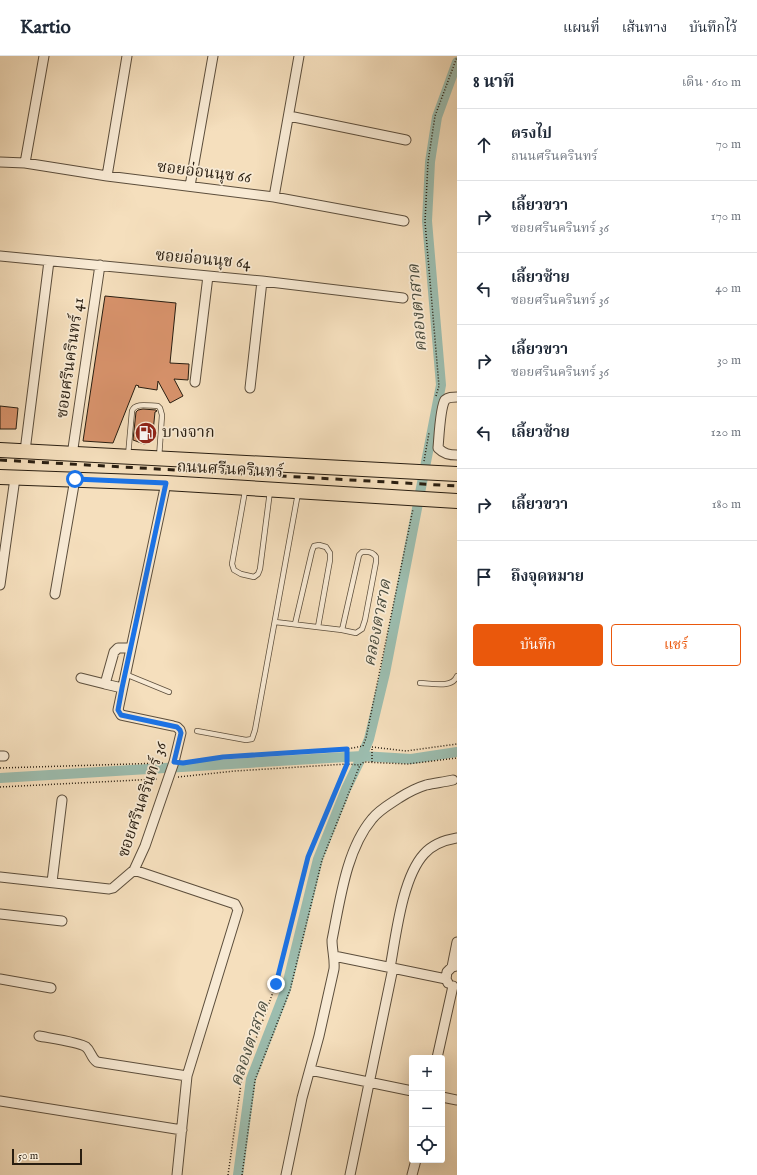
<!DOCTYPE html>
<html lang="th">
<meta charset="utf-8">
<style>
:root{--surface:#fff;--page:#f2f2f3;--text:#1f2937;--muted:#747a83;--line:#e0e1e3;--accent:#ea580c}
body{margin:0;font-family:"IM FELL English","Noto Serif Thai",serif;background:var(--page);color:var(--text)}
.controls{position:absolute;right:12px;bottom:12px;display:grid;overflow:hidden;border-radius:4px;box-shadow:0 4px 16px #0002}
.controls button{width:36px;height:36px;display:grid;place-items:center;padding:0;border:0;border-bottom:1px solid var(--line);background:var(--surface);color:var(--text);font:20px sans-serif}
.scale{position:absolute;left:12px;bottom:10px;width:70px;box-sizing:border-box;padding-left:4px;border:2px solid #291e11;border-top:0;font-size:11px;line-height:14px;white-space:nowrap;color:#291e11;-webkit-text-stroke:3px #f8ead4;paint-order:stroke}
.stop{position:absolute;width:12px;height:12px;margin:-9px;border:3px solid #1a73e8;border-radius:50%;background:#fff}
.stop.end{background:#1a73e8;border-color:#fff;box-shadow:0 1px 4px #0008}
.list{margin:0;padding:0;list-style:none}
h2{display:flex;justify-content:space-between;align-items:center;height:52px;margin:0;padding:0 16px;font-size:17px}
h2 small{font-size:13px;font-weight:400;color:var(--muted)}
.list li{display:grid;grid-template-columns:26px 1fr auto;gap:12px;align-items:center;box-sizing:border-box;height:72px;padding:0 16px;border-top:1px solid var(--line)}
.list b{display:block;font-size:15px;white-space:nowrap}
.list p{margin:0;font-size:13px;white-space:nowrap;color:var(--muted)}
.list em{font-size:13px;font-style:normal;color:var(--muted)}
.actions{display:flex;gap:8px;padding:12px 16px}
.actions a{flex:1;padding:9px 0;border:1px solid var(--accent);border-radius:4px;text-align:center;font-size:14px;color:var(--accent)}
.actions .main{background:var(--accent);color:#fff}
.icon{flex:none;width:22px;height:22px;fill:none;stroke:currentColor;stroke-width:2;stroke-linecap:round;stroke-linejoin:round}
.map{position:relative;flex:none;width:457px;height:1119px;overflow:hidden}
header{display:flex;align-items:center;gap:24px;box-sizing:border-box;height:56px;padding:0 20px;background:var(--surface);border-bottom:1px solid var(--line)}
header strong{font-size:19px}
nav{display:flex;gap:22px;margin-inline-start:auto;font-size:14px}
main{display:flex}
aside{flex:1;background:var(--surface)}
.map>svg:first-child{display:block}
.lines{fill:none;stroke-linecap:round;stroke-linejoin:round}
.canal{stroke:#9cbdaf;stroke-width:10}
.building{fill:#d7926b;stroke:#291e11}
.lane-casing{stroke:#5c4e3c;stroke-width:6}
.street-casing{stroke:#5c4e3c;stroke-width:11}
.primary-casing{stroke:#291e11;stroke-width:16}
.path{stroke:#291e11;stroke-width:1.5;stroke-dasharray:1 2;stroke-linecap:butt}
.lane{stroke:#f8ead4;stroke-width:4.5}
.street{stroke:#f8ead4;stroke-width:9}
.primary{stroke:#f5dfbd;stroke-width:14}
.rail{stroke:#291e11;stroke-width:3;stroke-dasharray:7 7;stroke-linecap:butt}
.route{stroke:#1a73e8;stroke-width:5}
.labels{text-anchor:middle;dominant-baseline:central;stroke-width:3.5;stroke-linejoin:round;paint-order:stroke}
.street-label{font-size:16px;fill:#291e11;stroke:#f8ead4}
.poi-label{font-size:16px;fill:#291e11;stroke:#f8ead4;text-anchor:start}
.water-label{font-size:17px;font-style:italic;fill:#4c4e40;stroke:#f8ead4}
</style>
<header>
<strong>Kartio</strong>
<nav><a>แผนที่</a><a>เส้นทาง</a><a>บันทึกไว้</a></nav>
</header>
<main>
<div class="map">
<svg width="457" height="1119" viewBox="0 0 457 1119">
<rect width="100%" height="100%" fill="#f5dfbd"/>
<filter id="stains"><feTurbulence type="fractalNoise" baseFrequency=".005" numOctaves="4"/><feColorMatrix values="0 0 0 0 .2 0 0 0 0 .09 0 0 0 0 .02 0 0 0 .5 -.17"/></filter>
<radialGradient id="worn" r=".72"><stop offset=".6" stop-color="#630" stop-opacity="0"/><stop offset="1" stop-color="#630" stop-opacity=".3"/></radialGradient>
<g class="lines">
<path class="canal" d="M0,722L362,700L411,703L457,696
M238,1119L251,1023L286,933L318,803L346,733L362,700L369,683L385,617L441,329L427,165L430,106L437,61L457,6"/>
</g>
<path class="building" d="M105,240L176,247L170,307L189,308L188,324L174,323L183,340L170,347L158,325L157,334L138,331L139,330L136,329L113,387L83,385Z
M0,350L18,352L16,373H0Z
M143,353L156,354L157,355L155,356L152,386L144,388L133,384L136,356L138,354Z"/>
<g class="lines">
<g class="lane-casing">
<path id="lane" d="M128,400L132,355C135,346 149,350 158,350L160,352L162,359L159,402
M245,435L232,508L234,514L241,518L254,521L258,518L260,513L270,435
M275,566L342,574L356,577L362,573L365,564L376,506V501C373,496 368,495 362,496L359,499L342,574
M295,568L312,495L314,490L319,489L326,491L330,497V504L318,571
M125,618L169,636
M420,627C431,627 452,633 457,620
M197,675L246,684L252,683L255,674L298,437"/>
</g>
<g class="street-casing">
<path id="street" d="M289,60L406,84
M0,106L25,107L107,120L274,141L404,165
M25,107L44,0
M107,120L127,0
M190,130L213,0
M274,141L299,0
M0,200L262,225L403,242
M195,326L208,220
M250,332L262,225
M457,341C452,341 448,341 445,344C440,352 439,382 438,392C444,398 449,399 457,399
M25,395L49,205
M72,399L100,209
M0,529L15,422
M55,538L75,423
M81,622L105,628
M122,632L105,628L114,596L118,592H131
M0,700H4
M134,814L235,848L238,854L187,1020L177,1119
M0,821L109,833L113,832L134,814L145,790L174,706L181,677L180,674L177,671L173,670L121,659L118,654L166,427
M52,826L62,744
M0,858L62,865
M334,900L446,923
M452,911L457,886
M390,912C396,880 402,822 424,798C433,788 445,784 457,782
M0,923L51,932
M448,927L446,923L447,916L452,911L457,910
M39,980C49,982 79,986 86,991C91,995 91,1002 97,1006L187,1020
M437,1002L453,930
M310,1014L412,1035
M442,1041L457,1044
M0,1045L182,1074
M286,1119L302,1042L319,980L334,913C335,903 332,894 332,884C340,845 346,794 372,763C379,754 390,748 399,742C407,737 416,732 426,729C435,727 444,726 453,724
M350,1119L393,912
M412,1119L416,1104"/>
</g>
<g class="primary-casing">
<path id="primary" d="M0,394L457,418
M0,421L166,427L457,445"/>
</g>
<path class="path" d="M436,340L439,330L425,166L428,106L435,60L457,1
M424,405L429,377
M372,706V691L406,695L457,688
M184,707L223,701L347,693L363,690L366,682L413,453
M0,712L164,707
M178,721L235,715L347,708L360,709
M0,731L158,723
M228,1119L242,1021L276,928L308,801L347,708V693
M242,1119L255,1024L290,934L322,804L360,709L364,706L408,708L457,702"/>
<use href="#lane" class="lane"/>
<use href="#street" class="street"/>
<use href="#primary" class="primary"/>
<path class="rail" d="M0,404L457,430"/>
</g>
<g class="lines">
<path class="route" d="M75,423L166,427L122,632L118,654L121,659L177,671L180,674L181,677L174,706L183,707L223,701L347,693V708L308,801L276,928"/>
</g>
<defs>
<g id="fuel-disc" transform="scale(1.15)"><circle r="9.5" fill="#8f2418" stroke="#f8ead4"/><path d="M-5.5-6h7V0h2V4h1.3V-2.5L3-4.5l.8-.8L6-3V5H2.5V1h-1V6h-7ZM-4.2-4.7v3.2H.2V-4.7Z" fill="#fff"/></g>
</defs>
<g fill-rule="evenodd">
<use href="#fuel-disc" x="146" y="377"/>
</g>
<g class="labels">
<g class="street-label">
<text transform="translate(204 117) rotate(7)">ซอยอ่อนนุช 66</text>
<text transform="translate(203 204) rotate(5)">ซอยอ่อนนุช 64</text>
<text transform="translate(71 302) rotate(-82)">ซอยศรีนครินทร์ 41</text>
<text transform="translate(230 414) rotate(3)">ถนนศรีนครินทร์</text>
<text transform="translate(143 744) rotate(-71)">ซอยศรีนครินทร์ 36</text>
</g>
<g class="poi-label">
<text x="162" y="377">บางจาก</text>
</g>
<g class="water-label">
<text transform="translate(418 252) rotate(-95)">คลองตาสาด</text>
<text transform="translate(378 567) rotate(-79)">คลองตาสาด</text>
<text transform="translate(250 988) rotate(-71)">คลองตาสาด</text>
</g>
</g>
<rect width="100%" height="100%" filter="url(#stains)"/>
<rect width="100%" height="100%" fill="url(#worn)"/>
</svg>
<div class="controls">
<button>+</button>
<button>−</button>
<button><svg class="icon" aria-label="locate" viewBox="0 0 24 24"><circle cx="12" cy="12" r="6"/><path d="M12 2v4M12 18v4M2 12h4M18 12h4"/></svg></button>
</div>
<div class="scale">50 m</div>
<div class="stop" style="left:75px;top:423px"></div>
<div class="stop end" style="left:276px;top:928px"></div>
</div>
<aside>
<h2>8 นาที<small>เดิน · 610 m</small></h2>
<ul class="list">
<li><svg class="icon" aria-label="ahead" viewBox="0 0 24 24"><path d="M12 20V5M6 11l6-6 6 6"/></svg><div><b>ตรงไป</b><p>ถนนศรีนครินทร์</p></div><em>70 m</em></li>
<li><svg class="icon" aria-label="right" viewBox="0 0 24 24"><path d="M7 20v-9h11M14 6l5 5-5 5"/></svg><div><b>เลี้ยวขวา</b><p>ซอยศรีนครินทร์ 36</p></div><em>170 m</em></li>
<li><svg class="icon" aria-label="left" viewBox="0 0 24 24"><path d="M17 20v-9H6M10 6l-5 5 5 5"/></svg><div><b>เลี้ยวซ้าย</b><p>ซอยศรีนครินทร์ 36</p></div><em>40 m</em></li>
<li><svg class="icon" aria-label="right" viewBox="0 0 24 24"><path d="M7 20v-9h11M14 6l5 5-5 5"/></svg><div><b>เลี้ยวขวา</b><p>ซอยศรีนครินทร์ 36</p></div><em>30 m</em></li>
<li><svg class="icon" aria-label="left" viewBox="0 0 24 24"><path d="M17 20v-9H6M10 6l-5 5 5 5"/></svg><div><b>เลี้ยวซ้าย</b></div><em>120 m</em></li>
<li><svg class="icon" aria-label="right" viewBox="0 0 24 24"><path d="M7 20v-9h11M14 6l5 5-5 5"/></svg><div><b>เลี้ยวขวา</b></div><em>180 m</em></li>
<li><svg class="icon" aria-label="arrive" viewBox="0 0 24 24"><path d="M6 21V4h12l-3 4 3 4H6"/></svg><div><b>ถึงจุดหมาย</b></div></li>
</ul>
<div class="actions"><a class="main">บันทึก</a><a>แชร์</a></div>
</aside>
</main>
